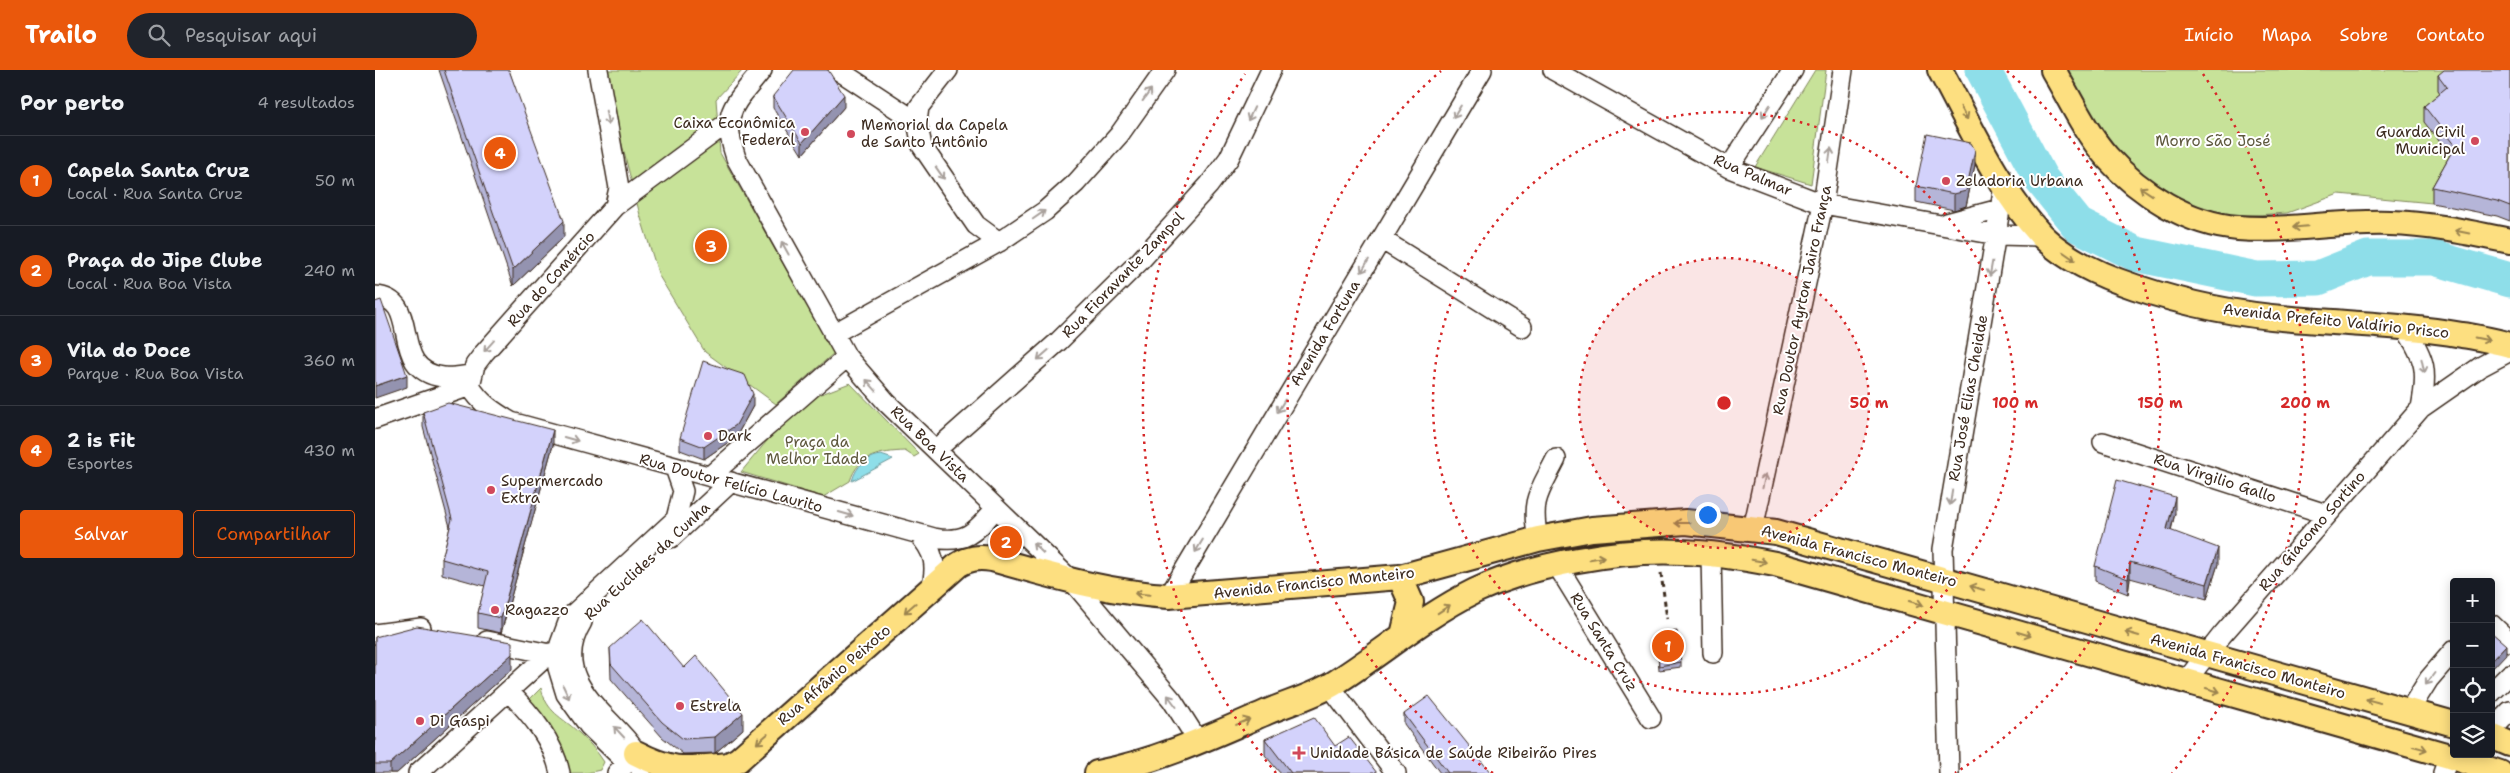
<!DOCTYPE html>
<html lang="pt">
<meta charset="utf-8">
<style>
:root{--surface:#171b24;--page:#20242c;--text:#f1f3f6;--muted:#9ea1a6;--line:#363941;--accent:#ea580c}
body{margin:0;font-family:"Shantell Sans",sans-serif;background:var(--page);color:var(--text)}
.controls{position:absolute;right:15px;bottom:15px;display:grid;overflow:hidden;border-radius:5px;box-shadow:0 2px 12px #0003}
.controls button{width:45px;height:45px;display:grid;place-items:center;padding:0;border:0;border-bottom:1px solid var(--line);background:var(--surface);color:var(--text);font:25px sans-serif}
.you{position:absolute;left:1332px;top:444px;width:18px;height:18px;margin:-12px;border:4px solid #fff;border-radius:50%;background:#1a73e8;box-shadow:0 0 0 8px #1a73e833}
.badge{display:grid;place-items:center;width:32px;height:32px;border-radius:50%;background:var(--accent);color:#fff;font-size:16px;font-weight:700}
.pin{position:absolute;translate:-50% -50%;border:2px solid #fff;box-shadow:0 1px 5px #0006}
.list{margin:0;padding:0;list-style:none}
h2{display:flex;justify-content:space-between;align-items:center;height:65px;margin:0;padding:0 20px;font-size:21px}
h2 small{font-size:16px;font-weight:400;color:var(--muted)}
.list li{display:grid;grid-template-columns:32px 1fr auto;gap:15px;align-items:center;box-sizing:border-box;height:90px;padding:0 20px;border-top:1px solid var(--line)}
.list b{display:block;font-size:19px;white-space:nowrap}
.list p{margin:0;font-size:16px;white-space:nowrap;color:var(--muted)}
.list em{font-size:16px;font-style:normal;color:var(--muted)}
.actions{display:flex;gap:10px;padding:15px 20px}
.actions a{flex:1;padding:11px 0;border:1px solid var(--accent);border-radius:5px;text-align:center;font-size:18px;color:var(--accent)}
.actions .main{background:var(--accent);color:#fff}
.icon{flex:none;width:28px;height:28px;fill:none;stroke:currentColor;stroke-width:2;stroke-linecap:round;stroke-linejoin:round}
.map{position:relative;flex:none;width:2135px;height:703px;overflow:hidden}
header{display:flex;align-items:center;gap:30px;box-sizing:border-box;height:70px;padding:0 25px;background:var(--accent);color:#fff}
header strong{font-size:24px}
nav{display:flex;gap:28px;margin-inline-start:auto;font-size:18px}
.search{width:350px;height:45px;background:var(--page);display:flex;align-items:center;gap:12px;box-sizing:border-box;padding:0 18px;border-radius:28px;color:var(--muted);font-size:19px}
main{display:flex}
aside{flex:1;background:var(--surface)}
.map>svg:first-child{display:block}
.green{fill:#c7e299;stroke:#81865c}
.water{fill:#8edee9;stroke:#6d9698}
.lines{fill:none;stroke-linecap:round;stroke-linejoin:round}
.river{stroke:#8edee9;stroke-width:35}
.minor-casing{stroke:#3b2a1e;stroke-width:22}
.major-casing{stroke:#3b2a1e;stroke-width:28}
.path{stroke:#3b2a1e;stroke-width:3;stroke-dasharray:5 4;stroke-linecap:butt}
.minor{stroke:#fff;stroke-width:19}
.major{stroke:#fddf80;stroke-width:24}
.wall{fill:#b5b5d8;stroke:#3b2a1e}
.shaded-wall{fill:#9493b0;stroke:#3b2a1e}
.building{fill:#d3d2fb;stroke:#3b2a1e}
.oneway{stroke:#a79f9a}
.oneway2{stroke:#9c844f}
.ring{fill:none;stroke:#d62828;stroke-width:2.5;stroke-dasharray:2.5 5}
.poi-dot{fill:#d1495b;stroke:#fff;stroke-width:2}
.labels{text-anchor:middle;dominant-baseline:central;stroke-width:4;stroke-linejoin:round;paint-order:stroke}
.poi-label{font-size:15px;fill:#3b2a1e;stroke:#fff;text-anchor:start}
.park-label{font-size:15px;fill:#5e583d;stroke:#fff}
.street-label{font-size:15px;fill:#3b2a1e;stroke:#fff}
.centre{fill:#d62828;stroke:#fff;stroke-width:2.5}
.ring-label{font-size:15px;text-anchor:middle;font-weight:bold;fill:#d62828;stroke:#fff;stroke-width:4;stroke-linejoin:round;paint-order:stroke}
</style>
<header>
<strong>Trailo</strong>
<div class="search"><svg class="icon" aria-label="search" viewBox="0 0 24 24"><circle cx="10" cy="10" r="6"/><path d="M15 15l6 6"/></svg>Pesquisar aqui</div>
<nav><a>Início</a><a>Mapa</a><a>Sobre</a><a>Contato</a></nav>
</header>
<main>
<aside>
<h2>Por perto<small>4 resultados</small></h2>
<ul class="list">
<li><span class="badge">1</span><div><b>Capela Santa Cruz</b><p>Local · Rua Santa Cruz</p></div><em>50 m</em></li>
<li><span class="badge">2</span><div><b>Praça do Jipe Clube</b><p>Local · Rua Boa Vista</p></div><em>240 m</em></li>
<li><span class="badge">3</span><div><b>Vila do Doce</b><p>Parque · Rua Boa Vista</p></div><em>360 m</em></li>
<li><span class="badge">4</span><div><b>2 is Fit</b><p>Esportes</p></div><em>430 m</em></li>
</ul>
<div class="actions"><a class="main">Salvar</a><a>Compartilhar</a></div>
</aside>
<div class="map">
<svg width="2135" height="703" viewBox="0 0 2135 703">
<rect width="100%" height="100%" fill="#fff"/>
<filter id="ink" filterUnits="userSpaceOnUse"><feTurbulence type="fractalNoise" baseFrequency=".02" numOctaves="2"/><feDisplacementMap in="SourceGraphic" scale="10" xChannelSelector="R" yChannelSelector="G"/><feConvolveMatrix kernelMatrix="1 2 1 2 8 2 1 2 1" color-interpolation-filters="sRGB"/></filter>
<g filter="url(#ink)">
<path class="green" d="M228,0H368L341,29L345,83L459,283L401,334L330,282L284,206L265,145Z
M1440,0H1451L1436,114L1380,97Z
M1684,0H2088L2072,33L2080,91L2057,133L1964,124L1912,143L1865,146L1811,136L1757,108Z
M475,313L544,384L539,387L530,381C506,382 483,385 475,411L448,427L366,402L391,372L436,328Z
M166,618C172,643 186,646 203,662C213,671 222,681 229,692L225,700L212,703H192L152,632Z"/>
<path class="water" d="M506,385L518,389L477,411C481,396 491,387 506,385Z"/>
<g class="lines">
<path class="river" d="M1608,0L1666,109L1703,155L1761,184L1881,209L1943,208L1993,188H2059L2135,210"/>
<g class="minor-casing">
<path id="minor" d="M223,0L244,118L240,136
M387,0C359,36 345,41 361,88L472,287L512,333L698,512L797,630L823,671
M463,0L542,52
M573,0L544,37L542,52L547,76L601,155L624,172
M1178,0L1354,98L1448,134L1622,165L1667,166
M1354,98L1418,0
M1572,153L1625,139
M1006,169L1147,257
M0,226C49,229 11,300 68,307C76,308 87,306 95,305
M2030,258C2051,290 2053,301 2046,338
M458,264L624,172L670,141L701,113L744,65L790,0
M95,316C105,333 119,342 136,352L559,468C592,474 601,461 621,438
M95,316L100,295L109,283L240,136L352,53
M0,349L95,316
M1728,372L1951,444
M561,380L684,271L764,192L834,115L854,88L896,0
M335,406L472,287
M1378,459L1448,134L1468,0
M543,464C560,482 562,496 556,519
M296,468L356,412
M1163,469C1155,429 1164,423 1181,389
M1336,484L1338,583
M1182,495L1276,648
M794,526L1107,0
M207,552C163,624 272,660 266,703
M2116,554L2135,572
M0,564L46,558
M112,571L184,586
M1810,612L1847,565L2046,338L2105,297L2135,281
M955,616L1021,703
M133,621C156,644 178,670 185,703
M2116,623L2135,604
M2034,641L2054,609L2079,580
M2116,661L2135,641
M43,703L175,583
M242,703L249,696L248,689L214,656L191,624L183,598L185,574L195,547L301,449L308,421L300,398
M1574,703L1568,479L1629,116
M2068,703L2074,686"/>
</g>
<g class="major-casing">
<path id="major" d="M1565,0C1595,55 1622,117 1665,164C1690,190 1727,206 1760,217C1811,234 1864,245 1918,249C1974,254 2032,255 2087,265C2103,267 2119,271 2135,275
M1678,0C1695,29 1710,62 1732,87C1765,124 1813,154 1863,158C1914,162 1964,151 2015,153C2055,154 2096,163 2135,171
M1025,507L1036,532L1028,565
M2116,666L2135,674
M261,683C300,703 310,699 354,695
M338,703L363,690L583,495C594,488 603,487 617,489C675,505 733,523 794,526L1025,507L1163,469L1217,459L1311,452L1401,462L2079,654
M722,703C781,692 837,666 892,642C913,633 938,626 958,614C1006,584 1049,546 1100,521C1158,494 1243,479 1307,482C1338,483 1369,488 1400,494L2074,686L2125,703"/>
</g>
<path class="path" d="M1286,503L1292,549"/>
<use href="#minor" class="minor"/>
<use href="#major" class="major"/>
</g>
<path class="wall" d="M64,0H134L189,167L138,216Z
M2135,0V151L2122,146L2057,133V117L2075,85L2049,52V36L2065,23L2063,20V5Z
M398,26L469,37L427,85L398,38Z
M1600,95L1591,136L1579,140L1541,132V116Z
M378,336L361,367L329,389L305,380V368Z
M48,342L178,375L126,563L103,558V543L110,516L67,504V489L75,457L48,357Z
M1800,443L1796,461L1843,494L1832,529L1755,508L1753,524L1720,511V496Z
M0,567L137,599L22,703H0Z
M1282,567L1306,592V597L1284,600Z
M235,578L309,598L368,659L340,683L308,684L287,667L236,609Z
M1029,644L1116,703H1065L1029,654Z
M890,669L960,676L1002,703H905L890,685Z"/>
<path class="shaded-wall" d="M469,25V37L427,85V73Z
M1600,80V95L1591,136L1579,140V124Z
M189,151V167L138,216V200Z
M32,305V317L0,328V316Z
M378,324V336L361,367L329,389V377Z
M178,360V375L126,563V548Z
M1800,427V443L1792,475V459Z
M1843,478V494L1832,529V514Z
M1755,492V508L1753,524V509Z
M2131,575V584L2116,600V591Z
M137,584V599L22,703H15V694Z
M368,643V659L340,683V667Z"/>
<path class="building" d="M69,0H134L189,151L138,200Z
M419,0H453L469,25L427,73L398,26Z
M2069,0H2135V136L2122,131L2057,117L2080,76L2049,36L2072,17L2063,5Z
M1552,64L1596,73L1600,80L1591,121L1579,124L1541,116Z
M6,230L32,305L0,316V232Z
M328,291L370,305L378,324L361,355L329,377L305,368Z
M73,333L178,360L126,548L103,543L113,502L67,489L77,449L48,342Z
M1742,410L1800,427L1792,459L1843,478L1832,514L1755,492L1753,509L1720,496Z
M268,549L309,598L321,586L368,643L340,667L308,669L287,652L236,594L235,578Z
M42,556L137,572V584L15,694H0V567Z
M1302,561L1306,592L1284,596L1282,563Z
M2116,562L2131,575L2116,591Z
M1054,626L1116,703H1073L1029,644Z
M939,647L960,676L974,667L1002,703H916L890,669Z"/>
<defs><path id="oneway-shaft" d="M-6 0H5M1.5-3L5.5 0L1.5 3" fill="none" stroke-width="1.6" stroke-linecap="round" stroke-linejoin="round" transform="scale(1.25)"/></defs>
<g class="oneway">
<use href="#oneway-shaft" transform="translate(772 25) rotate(-54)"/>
<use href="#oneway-shaft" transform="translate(1391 41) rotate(123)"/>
<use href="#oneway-shaft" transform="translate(1082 42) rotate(121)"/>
<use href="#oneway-shaft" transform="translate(876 44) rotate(115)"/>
<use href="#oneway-shaft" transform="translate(232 48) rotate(80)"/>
<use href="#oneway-shaft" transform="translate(1455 85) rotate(-82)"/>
<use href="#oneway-shaft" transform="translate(565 103) rotate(55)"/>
<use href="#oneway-shaft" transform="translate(664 145) rotate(-35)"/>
<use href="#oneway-shaft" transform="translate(410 178) rotate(-119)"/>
<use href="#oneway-shaft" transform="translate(990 196) rotate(121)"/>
<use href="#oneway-shaft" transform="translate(1616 199) rotate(100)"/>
<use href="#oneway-shaft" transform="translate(114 276) rotate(132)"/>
<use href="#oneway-shaft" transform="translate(668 285) rotate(139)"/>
<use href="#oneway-shaft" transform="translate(2048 296) rotate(78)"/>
<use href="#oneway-shaft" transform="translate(496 315) rotate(-132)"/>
<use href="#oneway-shaft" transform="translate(906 336) rotate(121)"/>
<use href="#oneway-shaft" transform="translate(196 369) rotate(16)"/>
<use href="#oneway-shaft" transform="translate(1389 411) rotate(-78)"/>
<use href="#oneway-shaft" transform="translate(1576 428) rotate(99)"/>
<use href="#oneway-shaft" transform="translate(471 444) rotate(16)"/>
<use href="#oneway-shaft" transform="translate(824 476) rotate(121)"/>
<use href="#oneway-shaft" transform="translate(663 478) rotate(-136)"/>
<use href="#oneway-shaft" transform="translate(2055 609) rotate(127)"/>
<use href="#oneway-shaft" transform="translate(191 622) rotate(65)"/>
<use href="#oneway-shaft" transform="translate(797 631) rotate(-127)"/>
<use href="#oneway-shaft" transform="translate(244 662) rotate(-133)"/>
</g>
<g class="oneway2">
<use href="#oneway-shaft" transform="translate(1589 43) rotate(62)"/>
<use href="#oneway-shaft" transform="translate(1771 121) rotate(-146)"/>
<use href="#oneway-shaft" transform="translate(1925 157) rotate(175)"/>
<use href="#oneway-shaft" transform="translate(2087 162) rotate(-169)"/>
<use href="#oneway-shaft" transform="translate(1694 186) rotate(35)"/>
<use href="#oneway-shaft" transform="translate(2107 269) rotate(12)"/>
<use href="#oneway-shaft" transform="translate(1307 453) rotate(180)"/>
<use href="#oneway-shaft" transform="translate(1222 488) rotate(-9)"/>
<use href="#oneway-shaft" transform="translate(1384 491) rotate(10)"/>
<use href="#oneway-shaft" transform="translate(1602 518) rotate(-164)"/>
<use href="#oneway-shaft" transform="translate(767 524) rotate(-175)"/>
<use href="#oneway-shaft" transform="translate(1541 533) rotate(16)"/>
<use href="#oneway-shaft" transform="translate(535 538) rotate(139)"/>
<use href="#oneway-shaft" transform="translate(1069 539) rotate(-33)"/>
<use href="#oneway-shaft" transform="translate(1649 564) rotate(17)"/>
<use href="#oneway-shaft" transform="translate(1757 564) rotate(-164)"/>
<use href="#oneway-shaft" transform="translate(1838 620) rotate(16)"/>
<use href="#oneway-shaft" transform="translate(1998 631) rotate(-165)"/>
<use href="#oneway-shaft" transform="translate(868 652) rotate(-23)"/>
<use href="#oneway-shaft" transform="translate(387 669) rotate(139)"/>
<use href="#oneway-shaft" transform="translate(2045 678) rotate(15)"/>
</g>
</g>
<circle cx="1349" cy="333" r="145" fill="#d62828" fill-opacity=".12"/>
<g class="ring">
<circle cx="1349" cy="333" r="145"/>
<circle cx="1349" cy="333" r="291"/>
<path d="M1118 703A436 436 0 0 1 1066 1M1632 1A436 436 0 0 1 1580 703"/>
<path d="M901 703A581 581 0 0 1 870 4M1828 4A581 581 0 0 1 1797 703"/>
</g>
<g class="poi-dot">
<circle cx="430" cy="62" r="5"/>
<circle cx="476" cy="64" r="5"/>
<circle cx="2100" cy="71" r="5"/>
<circle cx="1571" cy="111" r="5"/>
<circle cx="333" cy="366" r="5"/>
<circle cx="116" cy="420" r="5"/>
<circle cx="120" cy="540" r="5"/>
<circle cx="305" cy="636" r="5"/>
<circle cx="45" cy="651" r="5"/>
<path d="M921.5 675.5h5v5h5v5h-5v5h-5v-5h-5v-5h5z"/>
</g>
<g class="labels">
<g class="poi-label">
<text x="420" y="53" text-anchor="end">Caixa Econômica<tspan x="420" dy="17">Federal</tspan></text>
<text x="486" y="55">Memorial da Capela<tspan x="486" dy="17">de Santo Antônio</tspan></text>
<text x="2090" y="62" text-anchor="end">Guarda Civil<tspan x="2090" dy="17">Municipal</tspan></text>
<text x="1581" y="111">Zeladoria Urbana</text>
<text x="343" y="366">Dark</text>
<text x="126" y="411">Supermercado<tspan x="126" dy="17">Extra</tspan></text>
<text x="130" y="540">Ragazzo</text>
<text x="315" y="636">Estrela</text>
<text x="55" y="651">Di Gaspi</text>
<text x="935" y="683">Unidade Básica de Saúde Ribeirão Pires</text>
</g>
<g class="park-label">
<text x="1838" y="71">Morro São José</text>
<text x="442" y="372">Praça da<tspan x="442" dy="17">Melhor Idade</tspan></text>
</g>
<g class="street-label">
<text transform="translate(1378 105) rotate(23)">Rua Palmar</text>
<text transform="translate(748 205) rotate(-46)">Rua Fioravante Zampol</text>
<text transform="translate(176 209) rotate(-48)">Rua do Comércio</text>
<text transform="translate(1427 230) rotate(-78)">Rua Doutor Ayrton Jairo França</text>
<text transform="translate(1961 251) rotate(6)">Avenida Prefeito Valdírio Prisco</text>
<text transform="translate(950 263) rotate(-59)">Avenida Fortuna</text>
<text transform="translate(1593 328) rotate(-80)">Rua José Elias Cheidde</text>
<text transform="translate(555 374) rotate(44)">Rua Boa Vista</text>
<text transform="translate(1840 408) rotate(18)">Rua Virgilio Gallo</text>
<text transform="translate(356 413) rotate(15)">Rua Doutor Felício Laurito</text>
<text transform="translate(1937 461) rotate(-49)">Rua Giacomo Sortino</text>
<text transform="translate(1484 486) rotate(15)">Avenida Francisco Monteiro</text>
<text transform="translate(272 491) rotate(-43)">Rua Euclides da Cunha</text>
<text transform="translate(939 513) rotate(-6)">Avenida Francisco Monteiro</text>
<text transform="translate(1229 572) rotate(58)">Rua Santa Cruz</text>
<text transform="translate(1873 596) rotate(16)">Avenida Francisco Monteiro</text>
<text transform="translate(459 605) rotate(-41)">Rua Afrânio Peixoto</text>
</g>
</g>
<circle cx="1349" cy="333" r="8" class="centre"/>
<g class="ring-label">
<text x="1494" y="338">50 m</text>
<text x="1640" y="338">100 m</text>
<text x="1785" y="338">150 m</text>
<text x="1930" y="338">200 m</text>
</g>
</svg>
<div class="controls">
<button>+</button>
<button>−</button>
<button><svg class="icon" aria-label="locate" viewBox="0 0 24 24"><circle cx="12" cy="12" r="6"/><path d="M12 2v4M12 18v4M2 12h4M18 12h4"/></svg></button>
<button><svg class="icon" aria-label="layers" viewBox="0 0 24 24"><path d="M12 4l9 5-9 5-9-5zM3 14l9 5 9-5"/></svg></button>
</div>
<div class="you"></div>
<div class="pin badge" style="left:1293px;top:576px">1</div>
<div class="pin badge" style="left:631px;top:472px">2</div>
<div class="pin badge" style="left:336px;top:176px">3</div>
<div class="pin badge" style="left:125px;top:83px">4</div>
</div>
</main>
